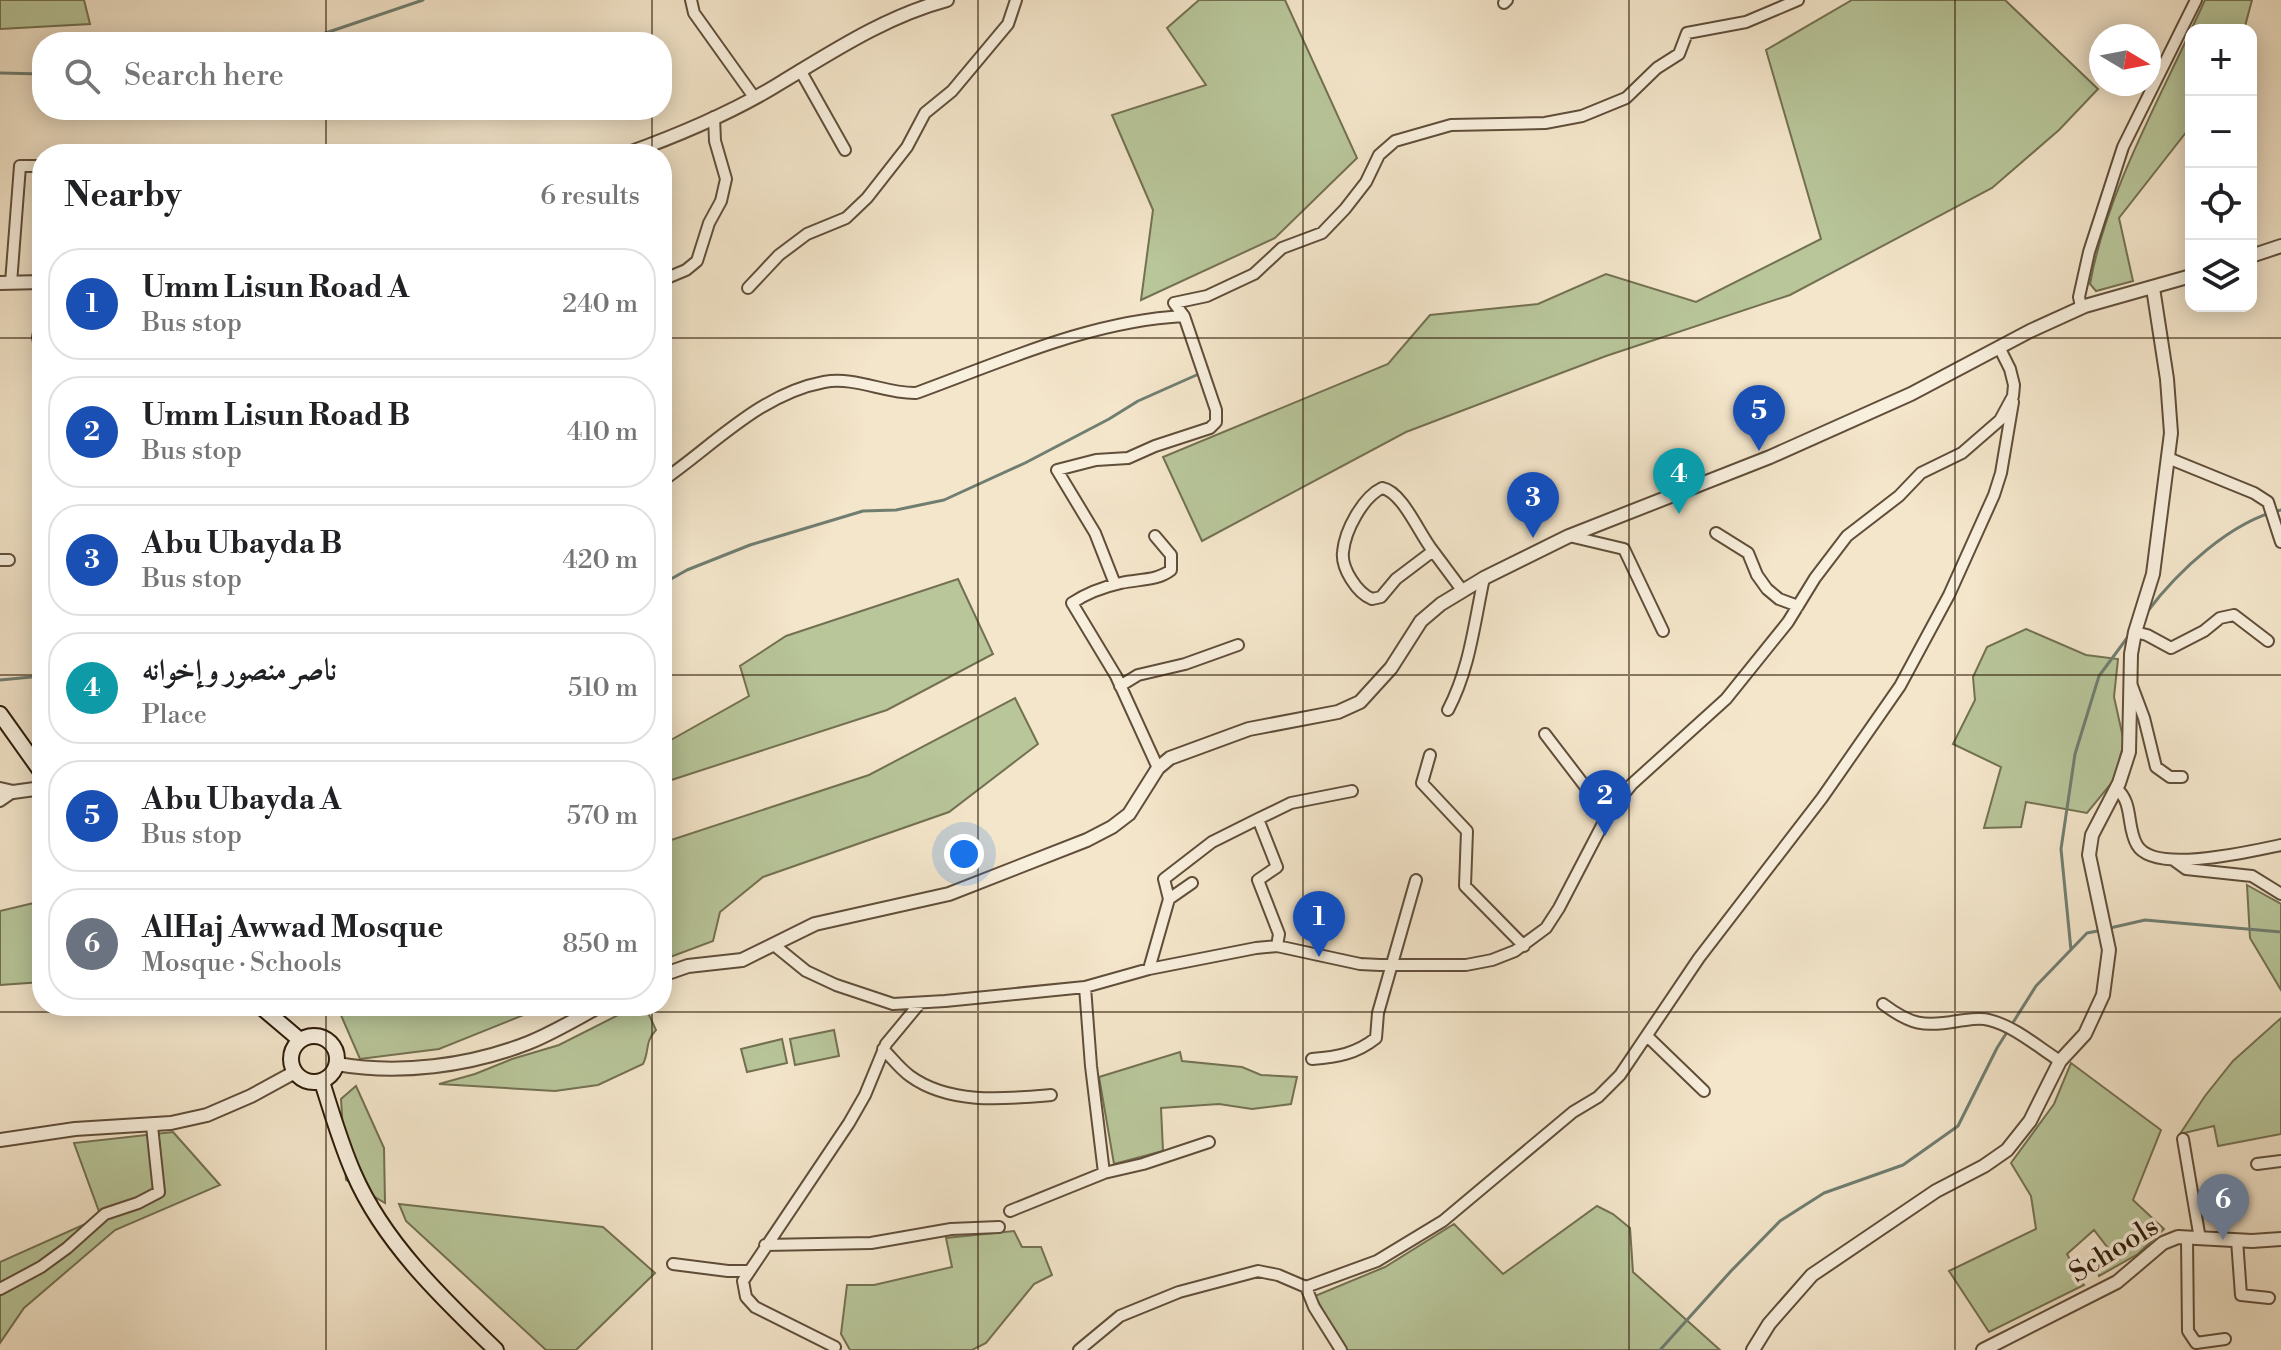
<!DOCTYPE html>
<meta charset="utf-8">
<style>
:root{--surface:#fff;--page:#f6f6f6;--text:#202124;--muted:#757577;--line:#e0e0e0;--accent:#0b8043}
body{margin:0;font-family:"Libre Bodoni",Amiri,serif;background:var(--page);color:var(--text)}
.controls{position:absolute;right:24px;top:24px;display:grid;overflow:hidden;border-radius:16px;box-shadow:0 4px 20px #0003}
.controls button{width:72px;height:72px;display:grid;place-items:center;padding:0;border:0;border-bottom:2px solid var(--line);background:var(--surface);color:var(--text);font:40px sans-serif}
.compass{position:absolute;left:2089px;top:24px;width:72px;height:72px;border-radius:50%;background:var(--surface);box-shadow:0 4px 20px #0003;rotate:100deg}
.you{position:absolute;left:964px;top:854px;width:28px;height:28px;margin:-20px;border:6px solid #fff;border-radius:50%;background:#1a73e8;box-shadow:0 0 0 12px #1a73e833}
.badge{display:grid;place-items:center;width:52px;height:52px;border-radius:50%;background:var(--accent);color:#fff;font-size:26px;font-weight:700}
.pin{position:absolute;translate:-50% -66px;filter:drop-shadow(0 2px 4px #0008)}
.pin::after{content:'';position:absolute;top:42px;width:28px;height:24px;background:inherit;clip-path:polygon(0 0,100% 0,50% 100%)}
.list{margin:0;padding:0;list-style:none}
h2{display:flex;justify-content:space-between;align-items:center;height:104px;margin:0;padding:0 32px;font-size:34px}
h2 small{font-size:26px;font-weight:400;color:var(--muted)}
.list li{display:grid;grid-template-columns:52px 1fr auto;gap:24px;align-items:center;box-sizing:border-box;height:112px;margin:0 16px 16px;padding:0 16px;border:2px solid var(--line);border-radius:32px}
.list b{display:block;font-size:30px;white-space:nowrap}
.list p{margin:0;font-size:26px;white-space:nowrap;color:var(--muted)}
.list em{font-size:26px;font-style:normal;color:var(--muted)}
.icon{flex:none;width:44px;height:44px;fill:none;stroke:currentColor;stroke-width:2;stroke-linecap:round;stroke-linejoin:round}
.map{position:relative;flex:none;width:2281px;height:1350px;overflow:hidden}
.search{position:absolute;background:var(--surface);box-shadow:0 4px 20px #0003;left:32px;top:32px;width:640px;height:88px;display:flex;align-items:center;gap:20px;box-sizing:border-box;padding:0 28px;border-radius:32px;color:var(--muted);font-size:30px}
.panel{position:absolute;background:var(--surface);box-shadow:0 4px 20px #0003;left:32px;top:144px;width:640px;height:872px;border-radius:32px}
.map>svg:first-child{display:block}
.green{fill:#b8c69a;stroke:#737152;stroke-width:2}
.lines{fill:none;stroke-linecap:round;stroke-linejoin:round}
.stream{stroke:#707e71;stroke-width:3}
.minor-casing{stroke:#604e3a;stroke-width:14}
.tertiary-casing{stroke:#604e3a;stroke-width:16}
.secondary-casing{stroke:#2e1c09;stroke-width:18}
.minor{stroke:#f8efdd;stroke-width:10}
.tertiary{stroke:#f8efdd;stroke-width:12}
.secondary{stroke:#f8efdd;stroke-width:14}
.grid{fill:none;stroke:#2e1c09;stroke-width:2;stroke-opacity:0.55}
.labels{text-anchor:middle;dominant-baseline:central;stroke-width:7;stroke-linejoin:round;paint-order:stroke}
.street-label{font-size:28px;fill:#2e1c09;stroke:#f8efdd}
</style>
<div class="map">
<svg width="2281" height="1350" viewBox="0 0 2281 1350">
<rect width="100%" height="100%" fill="#f4e6cb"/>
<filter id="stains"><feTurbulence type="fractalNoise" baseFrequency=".0025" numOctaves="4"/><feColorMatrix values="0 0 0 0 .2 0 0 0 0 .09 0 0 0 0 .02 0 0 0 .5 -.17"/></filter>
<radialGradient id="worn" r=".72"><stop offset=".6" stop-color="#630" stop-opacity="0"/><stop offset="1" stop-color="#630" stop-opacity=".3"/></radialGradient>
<path class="green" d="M0,0H84L90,24L0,29Z
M1199,0H1285L1357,158L1275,238L1141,300L1153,210L1112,115L1206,85L1167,28Z
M1852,0H2005L2098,89L2059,130L1992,188L1790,295L1606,356L1406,432L1202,541L1163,457L1388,364L1430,315L1538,304L1606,274L1696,302L1821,239L1766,50Z
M2205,0H2252L2244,30H2191Z
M2191,30V126L2119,218L2133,281L2096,291L2090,284C2105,199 2154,109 2191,30Z
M958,579L993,654L887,710L662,783V745L749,696L740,666L786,636Z
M2026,629L2086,655L2118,659L2114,697L2124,742L2114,780L2087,813L2026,802L2021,827L1984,828L2001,767L1953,744L1975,700L1973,677L1987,647Z
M1015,698L1038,744L949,812L763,877L720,912L713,941L662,960V843L869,775Z
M2247,885L2281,904V990L2250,938Z
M38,902L42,919V982L0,985V911Z
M337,1006H546L439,1049L360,1059Z
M636,1006H645L656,1030C644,1043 650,1050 643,1064L598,1085L555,1091L439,1084L475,1074L512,1059L559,1045Z
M2281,1018V1134L2218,1146L2214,1126L2180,1134L2205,1096L2233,1061Z
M834,1030L839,1056L795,1065L790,1039Z
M782,1039L787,1063L747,1072L741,1049Z
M1180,1052L1182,1061L1242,1067L1261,1075L1297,1077L1291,1104L1252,1109L1219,1104L1161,1108L1163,1151L1114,1164L1099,1077Z
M2071,1063L2161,1130L2133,1200L2164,1229L2138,1254L2099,1276L2096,1267L2114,1256L2094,1230L2067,1254L2084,1285L1989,1332L1949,1271L2036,1229L2031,1196L2011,1163L2054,1104Z
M356,1086L384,1148L385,1203L346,1180L341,1099Z
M173,1132L220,1185L115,1230L24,1308L0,1343V1262L101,1217L74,1143Z
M399,1204L603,1227L655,1273L576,1350H546L406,1221Z
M1597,1206L1613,1214L1630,1228L1633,1272L1720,1350H1344L1315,1296L1385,1267L1454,1224L1503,1274Z
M1014,1231L1022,1247H1041L1052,1275L1034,1284L986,1343L972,1350H850L841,1334L847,1285H874L952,1267L946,1238Z"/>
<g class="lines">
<path class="stream" d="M299,42L423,0
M0,73L42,74
M662,584L687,570L750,545L863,511L896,510L944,500L1025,463L1109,419L1138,401L1201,373
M2147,612C2177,572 2231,521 2281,510
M0,680L42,676
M2110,928L2145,920L2281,932
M2071,950L2061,849L2075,754L2099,676L2130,634
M1660,1350L1731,1271L1780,1221L1824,1193L1903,1165L1958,1126L1997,1048L2036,986L2087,933L2103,930"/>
<g class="minor-casing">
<path id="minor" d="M691,0L694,13L754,97
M1504,3L1507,0
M800,70L845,150
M662,280L686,270L697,261L709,223L721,201L726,179L715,141L714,117
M11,283L20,166H42
M748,288L779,255L807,234L846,218L867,198L907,147L925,113L952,91L1008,24L1016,0
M2081,307L2079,297L2089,252L2123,147L2196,0
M1184,316L1174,303L1207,296L1254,274L1282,248L1322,233L1345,209L1366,182L1379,155L1395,141L1451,125L1545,123L1582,116L1626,98L1657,68L1679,54L1687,33L1746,22L1798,0
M42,320L38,337L42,360
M2168,458L2254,493L2268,502L2281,542
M662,481C714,445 760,394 824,382C855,376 886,394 916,393C1004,361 1090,321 1184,316L1216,410V422L1210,428L1155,446L1128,458L1096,460L1057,470L1095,533L1115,584
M1716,533L1748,553L1757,575L1767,589L1779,599L1798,606
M1155,536L1171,555V570C1157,581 1138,579 1121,583C1103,587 1087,593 1072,603L1116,676L1158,768
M1569,536L1624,549L1663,631
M1433,551C1419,534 1403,492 1382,488C1363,497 1345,530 1343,552C1341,568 1357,593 1372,599L1381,597L1396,579L1433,551L1462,590
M0,560H9
M2135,632L2147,635L2171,648L2204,631L2220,618L2234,615L2268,641
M1120,686L1138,675L1185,664L1238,645
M2132,686L2144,718L2156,767L2170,777H2182
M1448,710C1470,668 1474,624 1484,578
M1545,734L1607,815
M1430,755L1422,783L1467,831L1465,886L1524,946
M2116,788C2134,803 2126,826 2137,845C2154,875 2252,851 2281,845
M0,801L13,792
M1258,819L1277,867L1258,880L1279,934L1277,946
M2175,861L2186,869L2252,876L2281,894
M1169,899L1164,879L1212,842L1258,819L1291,803L1352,791
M774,945L806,971L836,985L893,1004L945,1001L1085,987L1149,969L1256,948L1277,946L1360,964L1380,965H1466L1492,960L1515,951L1546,928L1559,908L1609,812L1632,784L1726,699L1788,622L1815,578L1847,536L1899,496L1921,473L1962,453L2000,420L2013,396L2014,385L2010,369L1999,347
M1149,969L1169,899L1192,883
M1085,987L1091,1066L1104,1173L1143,1164L1209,1142
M1883,1004C1911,1025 1924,1027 1958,1021C1968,1020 1979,1017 1989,1020C2014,1026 2038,1047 2060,1061
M1647,1036L1704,1091
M883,1049C892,1058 900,1069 910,1076C950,1105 1005,1099 1051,1095
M1312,1059C1337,1057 1356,1054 1376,1038L1378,1013L1416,880
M2183,1139L2200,1239
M2257,1164L2281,1161
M1010,1211L1104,1173
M2187,1238L2188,1331L2196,1343L2225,1339
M2237,1240L2241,1295L2269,1298
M765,1245L871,1243L951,1229L999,1227
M673,1264L728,1271H749
M1306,1287L1314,1307L1341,1350
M0,1289L41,1267L67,1248L105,1214L138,1203L159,1192L152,1126
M835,1347L755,1307L746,1297L743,1281L849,1123L865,1095L886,1044L920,1003
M1079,1350L1120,1316L1179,1292L1258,1271L1278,1275L1306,1287L1377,1261L1443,1221L1573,1112L1598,1097L1620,1075L1699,958L1822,798L1900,686L1949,595L1994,495L2001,473L2013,402"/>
</g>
<g class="tertiary-casing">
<path id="tertiary" d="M626,154C679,135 734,112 782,82C835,50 887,16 947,0
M2251,256L2281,246
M0,283L42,282
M0,789L13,792L42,788
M662,975L688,966L742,960L815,924L949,894L1087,840L1112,827L1129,814L1158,768L1170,758L1249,729L1338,712L1360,702L1391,668L1421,621L1441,604L1484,578L1569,536L1770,457L1911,394L2030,331L2085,306L2191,276
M337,1064C399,1075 469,1066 528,1043C553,1033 576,1019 600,1006
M0,1140L75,1129L171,1123L207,1115L251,1096L295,1072
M1753,1350L1769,1324L1812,1275L1936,1191L1984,1166L2007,1150L2030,1121L2060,1061L2085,1034L2103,995L2109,950L2089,855L2092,835L2119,783L2129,752L2131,654L2135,632L2153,574L2171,433L2167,379L2153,288
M1983,1350L2117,1282L2163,1243L2178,1237L2252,1241L2281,1239"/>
</g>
<g class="secondary-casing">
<path id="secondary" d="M0,714L42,773
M260,1006L300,1040
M291 1059a23 23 0 1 1 46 0a23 23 0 1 1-46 0Z
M322,1082C332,1113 341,1145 354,1174C384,1243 443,1299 496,1350"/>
</g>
<use href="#minor" class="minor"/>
<use href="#tertiary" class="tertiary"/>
<use href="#secondary" class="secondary"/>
</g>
<path class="grid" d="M326,0V42M652,0V42M978,0V1350M1303,0V1350M1629,0V1350M1955,0V1350M326,110V154M652,110V154M0,338H42M662,338H2281M0,675H42M662,675H2281M326,1006V1350M652,1006V1350M0,1012H2281"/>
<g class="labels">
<g class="street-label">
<text transform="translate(2114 1250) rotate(-32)">Schools</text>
</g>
</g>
<rect width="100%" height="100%" filter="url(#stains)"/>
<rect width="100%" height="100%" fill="url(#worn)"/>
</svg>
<div class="controls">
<button>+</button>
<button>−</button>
<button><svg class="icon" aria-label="locate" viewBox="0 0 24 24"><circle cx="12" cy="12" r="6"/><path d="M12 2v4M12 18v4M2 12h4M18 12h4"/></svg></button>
<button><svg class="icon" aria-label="layers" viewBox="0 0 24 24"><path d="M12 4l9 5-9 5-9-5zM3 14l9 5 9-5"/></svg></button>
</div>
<svg class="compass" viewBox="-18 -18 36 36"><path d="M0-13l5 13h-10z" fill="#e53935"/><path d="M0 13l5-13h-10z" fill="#757577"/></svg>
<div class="you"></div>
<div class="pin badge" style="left:1319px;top:957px;background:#1a4fb4">1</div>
<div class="pin badge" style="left:1605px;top:836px;background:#1a4fb4">2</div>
<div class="pin badge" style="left:1533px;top:538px;background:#1a4fb4">3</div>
<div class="pin badge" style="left:1679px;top:514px;background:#0f9aa8">4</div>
<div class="pin badge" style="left:1759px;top:451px;background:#1a4fb4">5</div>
<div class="pin badge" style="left:2223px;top:1240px;background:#6b7280">6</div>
<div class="search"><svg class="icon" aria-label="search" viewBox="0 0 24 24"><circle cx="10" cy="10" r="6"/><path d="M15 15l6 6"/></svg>Search here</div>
<section class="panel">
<h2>Nearby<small>6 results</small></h2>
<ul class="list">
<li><span class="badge" style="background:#1a4fb4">1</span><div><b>Umm Lisun Road A</b><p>Bus stop</p></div><em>240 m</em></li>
<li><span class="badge" style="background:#1a4fb4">2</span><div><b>Umm Lisun Road B</b><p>Bus stop</p></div><em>410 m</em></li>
<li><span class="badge" style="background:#1a4fb4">3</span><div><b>Abu Ubayda B</b><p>Bus stop</p></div><em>420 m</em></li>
<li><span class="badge" style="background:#0f9aa8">4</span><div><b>ناصر منصور و إخوانه</b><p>Place</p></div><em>510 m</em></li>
<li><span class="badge" style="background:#1a4fb4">5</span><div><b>Abu Ubayda A</b><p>Bus stop</p></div><em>570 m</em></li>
<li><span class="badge" style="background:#6b7280">6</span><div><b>AlHaj Awwad Mosque</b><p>Mosque · Schools</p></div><em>850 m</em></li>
</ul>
</section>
</div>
